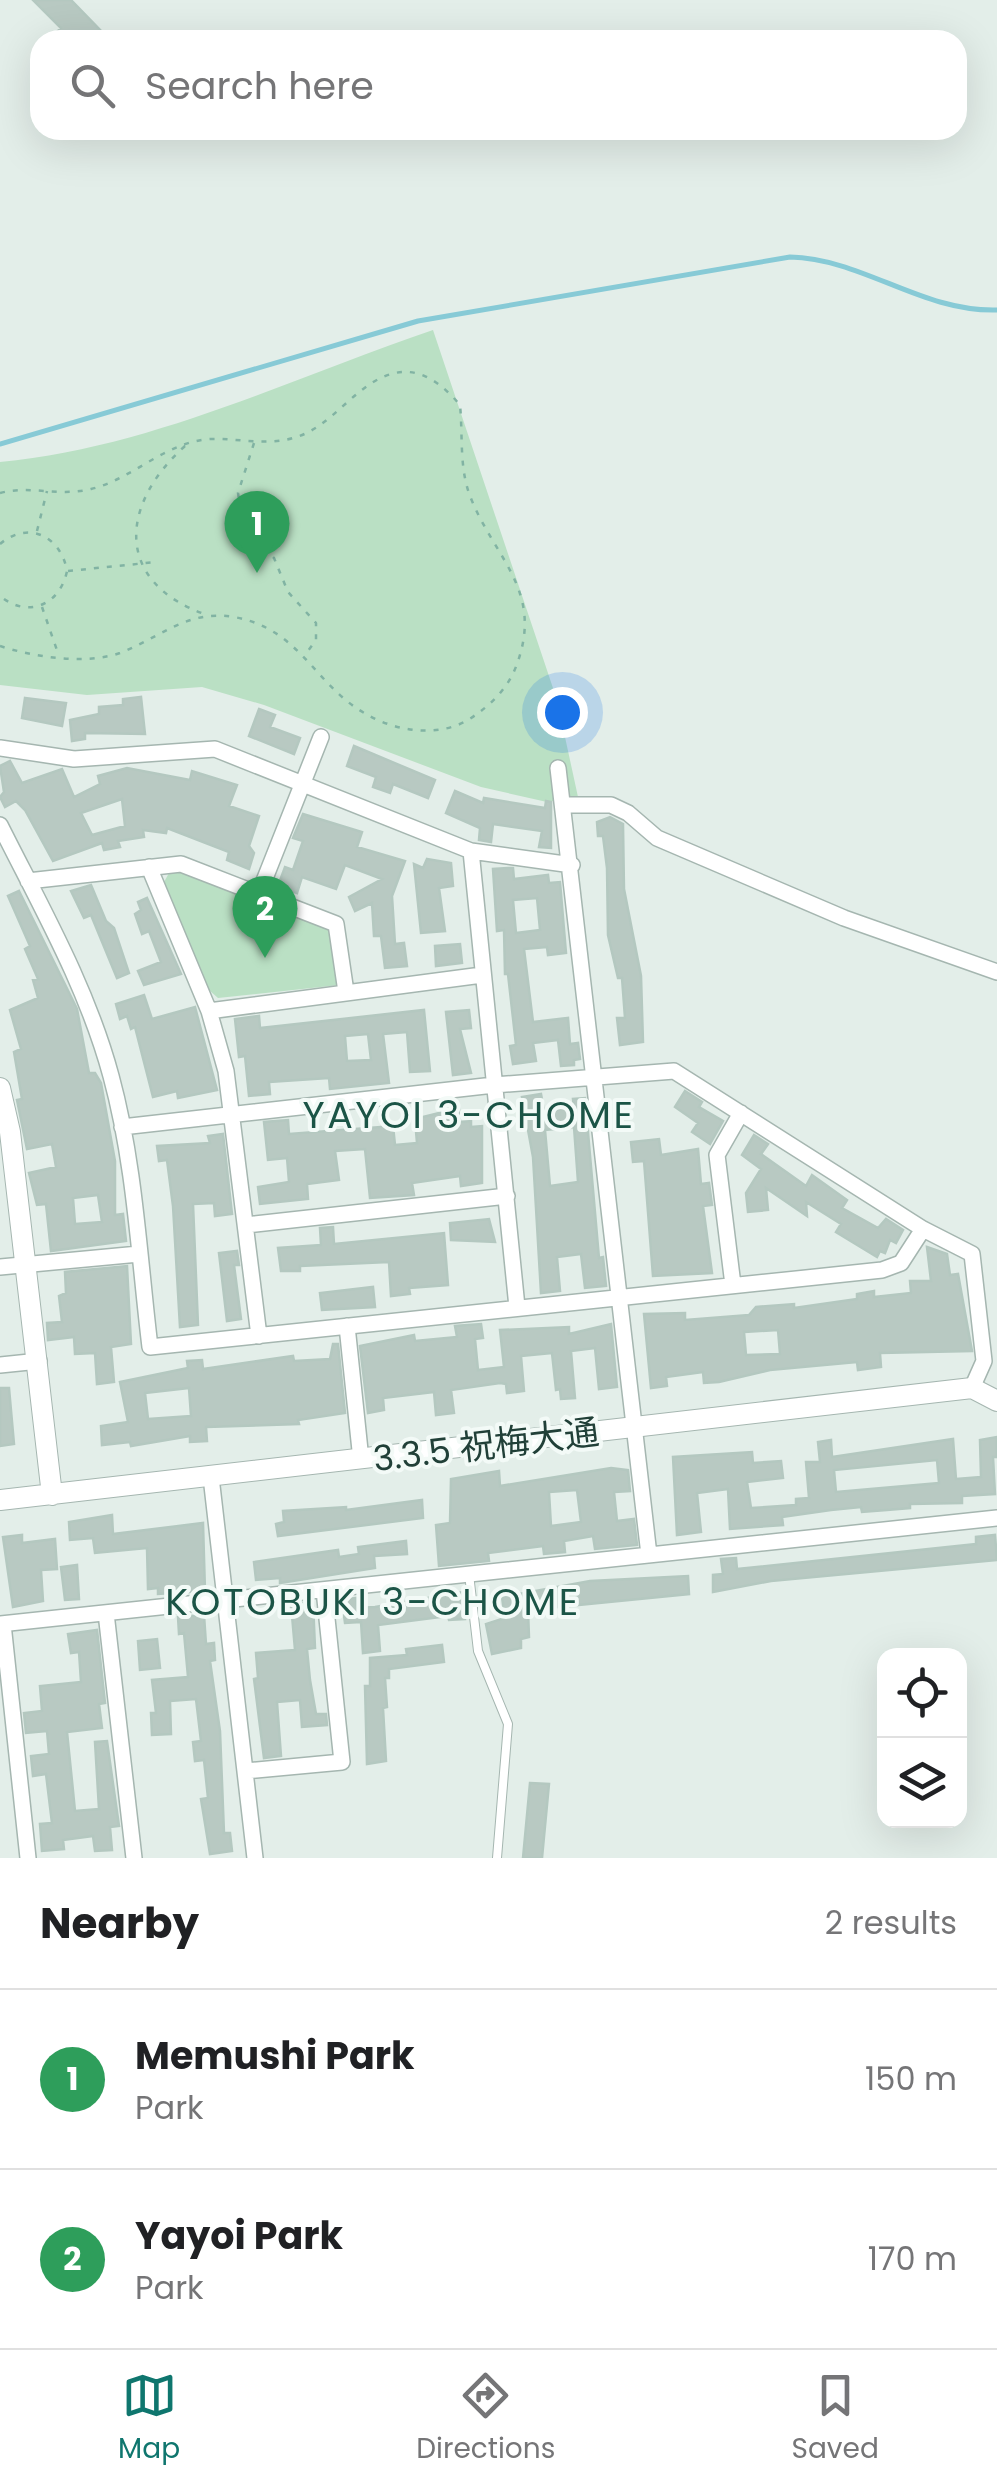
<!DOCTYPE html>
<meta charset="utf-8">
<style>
:root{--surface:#fff;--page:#f6f6f6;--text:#202124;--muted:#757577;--line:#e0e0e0;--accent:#0f766e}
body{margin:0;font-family:Poppins,"Noto Sans JP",sans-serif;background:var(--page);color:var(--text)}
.controls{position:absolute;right:30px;bottom:30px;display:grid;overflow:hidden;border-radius:20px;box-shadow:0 10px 40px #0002}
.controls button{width:90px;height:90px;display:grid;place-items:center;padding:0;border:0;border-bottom:2px solid var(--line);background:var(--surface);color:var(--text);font:50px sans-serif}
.you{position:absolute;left:562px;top:712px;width:35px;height:35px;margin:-25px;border:8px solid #fff;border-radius:50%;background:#1a73e8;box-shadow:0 0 0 15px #1a73e833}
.badge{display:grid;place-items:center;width:65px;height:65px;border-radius:50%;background:var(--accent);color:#fff;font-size:32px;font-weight:700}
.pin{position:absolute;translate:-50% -82px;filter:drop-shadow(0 2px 5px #0008)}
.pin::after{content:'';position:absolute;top:52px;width:35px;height:30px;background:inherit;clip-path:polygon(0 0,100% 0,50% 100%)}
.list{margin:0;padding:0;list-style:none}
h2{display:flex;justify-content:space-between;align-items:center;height:130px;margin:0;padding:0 40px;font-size:42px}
h2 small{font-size:32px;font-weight:400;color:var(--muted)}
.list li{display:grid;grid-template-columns:65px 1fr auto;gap:30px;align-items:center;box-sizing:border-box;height:180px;padding:0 40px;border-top:2px solid var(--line)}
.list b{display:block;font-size:38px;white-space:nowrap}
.list p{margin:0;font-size:32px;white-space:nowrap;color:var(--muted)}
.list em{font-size:32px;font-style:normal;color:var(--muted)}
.icon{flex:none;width:55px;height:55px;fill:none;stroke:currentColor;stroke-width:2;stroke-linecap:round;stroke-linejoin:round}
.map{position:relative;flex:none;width:997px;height:1858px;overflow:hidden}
.search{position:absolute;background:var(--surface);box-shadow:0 10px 40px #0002;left:30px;right:30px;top:30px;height:110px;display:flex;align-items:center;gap:25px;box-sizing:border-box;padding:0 35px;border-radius:30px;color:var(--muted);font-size:38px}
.sheet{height:490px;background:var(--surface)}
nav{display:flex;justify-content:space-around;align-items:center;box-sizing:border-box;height:140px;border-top:2px solid var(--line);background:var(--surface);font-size:28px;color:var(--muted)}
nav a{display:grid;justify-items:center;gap:5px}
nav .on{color:var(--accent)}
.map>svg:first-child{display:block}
.green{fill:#bae0c4}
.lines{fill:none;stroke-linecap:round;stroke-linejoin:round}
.stream{stroke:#87cad6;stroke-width:5}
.building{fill:#b8c9c2;stroke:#b4c8c0;stroke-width:2.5;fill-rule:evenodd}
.service-casing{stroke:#a5b6b0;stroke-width:10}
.minor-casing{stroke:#a5b6b0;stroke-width:18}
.tertiary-casing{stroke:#a5b6b0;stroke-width:22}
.path{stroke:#81b3a3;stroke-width:2.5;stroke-dasharray:5 8;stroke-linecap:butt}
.service{stroke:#fff;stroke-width:8}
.minor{stroke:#fff;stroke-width:15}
.tertiary{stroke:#fff;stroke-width:20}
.labels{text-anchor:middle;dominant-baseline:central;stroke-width:8;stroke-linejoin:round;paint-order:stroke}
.street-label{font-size:35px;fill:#214038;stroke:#f3faf7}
.neighbourhood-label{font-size:38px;letter-spacing:2.5px;fill:#1b5446;stroke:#f3faf7}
</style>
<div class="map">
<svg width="997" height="1858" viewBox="0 0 997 1858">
<rect width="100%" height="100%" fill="#e3eee9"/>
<path class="green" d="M433,330L557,700L578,797L547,802L481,787L264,705L202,687L87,695L0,685V462C150,448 292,378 433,330Z
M169,873H181L332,931L339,985L218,998L209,990L164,882Z"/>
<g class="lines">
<path class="stream" d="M0,444L418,321L790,257C864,259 921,312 997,310"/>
</g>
<path class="building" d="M33,0H71L104,34L98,40H49L61,28Z
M141,697L145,734L85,733V739L72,741L70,720L99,714V707L123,705V699Z
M25,698L66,703L62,726L22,718Z
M259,709L275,715L270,727L300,738L294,754L249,736Z
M354,746L435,780L428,798L393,784L390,793L373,787L376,777L347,766Z
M10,761L22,783L62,769L74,797L100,784L98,776L127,768L190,780L192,771L237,785L229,806L259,816L249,846L254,853L249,869L227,860L229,852L167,828L166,833L143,830L144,837L118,841L120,847L104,850L102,843L53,861L25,810L16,801L5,807L0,797L4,792L0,766ZM122,799L125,826L92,835L81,813Z
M455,791L483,803L484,798L545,808L546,801L551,802V848L539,847L542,831L493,824L491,842L479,840L480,828L446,813Z
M303,814L362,832L357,847L405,861L392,896L395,944L404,943L407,966L385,968L381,936H374L372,903L355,911L349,897L382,879L345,865L336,889L302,877L297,893L278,886L285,867L293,870L303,841L293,838Z
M610,817L623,824L624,889L641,976L643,1042L620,1045L617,1018H625L622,978H618L608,935L607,868L603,836H598L597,822Z
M427,859L451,863L453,886L439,888L445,931L421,933L414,864L423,868Z
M508,868H513L514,879L548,875L549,883L560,882L566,953L548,955L547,947L524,949L533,1022L568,1018L570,1044L578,1043L580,1059L574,1060V1065L561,1066L558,1040L533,1043L536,1061L513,1064L510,1046L516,1045L508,974H505L504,930L497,931L493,869ZM537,898L540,930L516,933L513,900Z
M91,885L106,921L114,928L129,973L117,978L91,915L84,918L71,891Z
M19,891L77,1009L89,1073H95L101,1083L115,1161V1215L123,1214L126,1241L51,1251L46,1204L37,1205L29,1173L56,1167L52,1144L27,1149L17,1100L22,1099L14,1052L21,1049L10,1010L38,998L33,980L38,979L25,949L30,946L8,896ZM98,1195L102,1222L75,1224L73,1198Z
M147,898L181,974L144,985L138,971L161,962L149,931L142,934L135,914L141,910L138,902Z
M460,944L462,963L436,966L435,946Z
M144,995L152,1019L195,1007L217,1090L178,1098L177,1091L153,1097L135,1027L131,1029L127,1016L120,1019L116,1004Z
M424,1010L430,1071L410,1072L407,1032L383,1034L389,1083L330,1089L329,1078L269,1082L270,1094L249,1096L245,1056L239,1057L235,1019L259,1016L260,1028ZM368,1034L371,1060L347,1061L345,1036Z
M469,1010L471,1028L460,1029L471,1073L453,1075L446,1012Z
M685,1091L702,1102L699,1107L723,1121L710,1144L692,1132L698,1123L675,1107Z
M541,1094L544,1111L574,1108L573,1099L585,1098L599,1258L603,1257L606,1286L585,1288L581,1254L557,1257L560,1291L541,1293L533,1157L522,1097ZM574,1127L578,1182L550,1186L545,1130Z
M459,1108L460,1122L471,1121V1127L482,1126V1183L461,1186L460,1176L412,1183L414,1195L370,1198L365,1149L335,1151L339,1180L307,1184L308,1199L260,1204L258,1187L289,1182L287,1158L268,1160L264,1122L288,1120L289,1134L393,1126L395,1145L417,1143L415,1119Z
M223,1134L232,1214L215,1216L214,1203L193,1204L198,1325L180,1327L173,1206L167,1160L159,1161L157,1146L210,1143L208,1136Z
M754,1135L768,1144L761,1154L806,1186L812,1175L847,1200L842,1208L878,1228L886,1219L903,1230L896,1243L890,1240L885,1253L880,1251L877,1257L836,1232L841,1224L806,1202L807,1216L766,1188L768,1210L748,1212L746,1193L761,1169L742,1155Z
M659,1139L661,1155L698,1149L701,1184L709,1183L712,1205L703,1206L712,1273L653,1276L644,1161L633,1162L631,1142Z
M489,1219L495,1242L451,1240L450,1223Z
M333,1227L334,1244L444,1233L448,1285L409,1288L410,1294L391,1296L389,1262L300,1266V1271H281L278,1248L321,1245L320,1228Z
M927,1247L947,1254L950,1275L958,1274L972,1351L880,1353L881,1367L858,1370L857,1362L770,1370L719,1382L704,1383L703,1372L666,1377L667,1386L651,1388L644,1314L685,1313V1320L749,1315L756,1307L794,1304V1308L857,1299V1294L874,1291V1297L911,1293L910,1281H931ZM778,1330L780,1354L746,1355L744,1332Z
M237,1251L239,1265H234L241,1319L227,1321L219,1253Z
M127,1266L131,1344L111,1347L114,1382L97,1384L95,1353L75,1354L74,1337L48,1340L47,1323L62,1322L59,1296L66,1293L65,1272Z
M373,1287L375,1307L322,1310L320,1293Z
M481,1324L483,1338L475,1339L478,1370L504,1367L500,1330L569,1327V1334L611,1324L617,1387L599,1389L595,1348L571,1351L575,1398L561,1399L560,1389L556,1390L552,1353L521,1356L524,1391L507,1393L506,1384L500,1383L451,1390L454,1413L436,1415L434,1392L383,1398L384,1410L368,1413L360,1346L414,1335L415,1341L457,1337L455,1326Z
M333,1344H338L345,1413L298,1420L299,1424L206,1427L207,1441L190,1442V1436L131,1446L130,1442L102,1445L101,1426L128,1422L120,1382L188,1368L187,1361L202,1360L203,1369L293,1356L294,1361L330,1359ZM189,1388L191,1416L148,1419L145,1393Z
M0,1388H9L14,1444L0,1446Z
M997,1437V1457H993L995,1494L962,1496V1503L910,1504V1508L887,1510L862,1512L861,1507L831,1510L782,1517L783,1525L730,1529L728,1489L697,1493L701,1532L677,1535L673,1457L752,1452L753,1463L781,1461L783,1478L747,1482L751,1508L796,1505V1499L809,1498L806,1462H820L818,1442L831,1440L832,1457L953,1439L956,1479L981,1477L980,1440ZM937,1460L939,1483L836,1492L834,1470Z
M611,1468L628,1470L630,1491L614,1492L617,1521L634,1519L637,1545L595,1549L593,1536L564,1541L565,1552L544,1554L543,1546L488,1553L489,1561L439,1566L436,1525L450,1523L451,1479L499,1471L500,1486ZM577,1490L581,1522L551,1526L549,1492Z
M422,1500L423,1518L278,1536L276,1524L284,1522L283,1511L346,1507V1510Z
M112,1515L113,1534L203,1523L205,1591L158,1594V1588L148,1589L147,1548L95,1553L93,1538L70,1540L69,1522Z
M22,1535V1543L55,1539L57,1569L41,1570L43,1601L13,1607L3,1537Z
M995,1535L997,1560L771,1581L713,1592V1575L723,1574L721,1559L736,1558L737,1569L976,1544V1537Z
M406,1541L407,1554L374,1556L375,1568L280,1583V1578L256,1580L254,1562L338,1550L339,1557L359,1554L358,1547Z
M77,1565L79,1599L65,1600L61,1567Z
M688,1576L689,1594L528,1610L529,1637L521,1639V1648L492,1654L486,1624L505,1618L502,1597L590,1581Z
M463,1592L465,1619L449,1620L448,1616L378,1625L380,1651L363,1653L361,1622L345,1623L342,1600L356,1598L357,1608L375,1607Z
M313,1602L315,1648L307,1649L310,1680L316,1714H326L327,1725L302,1727L300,1700L277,1702L281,1756L264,1758L254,1679L258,1678L256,1653L295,1650L291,1604Z
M204,1615L206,1644L214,1643L215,1660L210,1661L220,1731L224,1833H230L232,1851L210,1854L201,1799L208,1798L204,1760L195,1761L193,1742L201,1741L196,1699L170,1701L171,1734L152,1735L151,1713H156L152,1680L188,1677L184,1633L179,1634L178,1617Z
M97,1630L105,1703L99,1704L102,1728L67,1732L72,1781L75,1811L99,1809L95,1742L107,1741L119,1826L110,1827L112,1850L95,1851L93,1836L63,1840L64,1849L42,1851L40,1824L52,1823L46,1774L33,1776L31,1756L49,1754L47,1731L26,1733L24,1713L42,1711L40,1686L81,1682L79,1652L71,1653L68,1634Z
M157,1639L160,1668L140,1670L138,1641Z
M442,1645L444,1662L389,1669V1678H385L387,1707L383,1708L386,1761L367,1764L365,1686H370V1658L407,1655L406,1649Z
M530,1783L549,1784L542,1858H523Z"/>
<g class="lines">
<g class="service-casing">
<path id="service" d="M469,1574L478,1651L508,1724L497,1858"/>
</g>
<g class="minor-casing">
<path id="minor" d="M0,748L74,759L215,749L471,851L572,865
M558,768L649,1555
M564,805H611L628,813L657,838L844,918L997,972
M0,825C41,907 87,987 111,1076C135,1164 139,1257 150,1347L882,1270L901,1263L923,1229
M471,851L517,1307
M149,867L209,1011L226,1071L259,1336
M28,881L181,864L336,924L346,992
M260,891L321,737
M209,1011L482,975
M122,1127L494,1085L674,1071L923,1229L972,1254L984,1361L972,1388
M246,1225L507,1196
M0,1267L139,1254
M733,1285L717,1155L741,1113
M347,1326L361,1460
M0,1365L39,1361
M211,1477L255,1858
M106,1613L134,1858
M0,1624L997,1518
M3,1624L28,1858
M245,1771L342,1762L324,1590"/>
</g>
<g class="tertiary-casing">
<path id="tertiary" d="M0,1088L10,1132L52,1495
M0,1500L972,1388L997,1401"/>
</g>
<path class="path" d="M254,443L238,493L244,531L274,558L288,592L316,623V640L305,655
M185,446C119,505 114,583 207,615
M0,493C30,485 60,497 91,489C133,479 165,442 210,439C238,438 265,446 293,438C333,428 355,382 395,373C422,367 444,386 460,405C463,435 459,467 470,496C494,558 544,590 517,664C508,689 490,706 468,720C437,738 395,731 366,714C314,685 301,629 234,617C187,609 160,638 120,653C85,665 34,657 0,646
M37,531L47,491
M0,544C28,520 61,536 67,571C60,605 28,619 0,596
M68,571L156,562
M42,607L59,656"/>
<use href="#service" class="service"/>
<use href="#minor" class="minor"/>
<use href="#tertiary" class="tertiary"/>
</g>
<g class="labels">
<g class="street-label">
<text transform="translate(486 1445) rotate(-7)">3.3.5 祝梅大通</text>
</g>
<g class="neighbourhood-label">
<text x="469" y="1114">YAYOI 3-CHOME</text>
<text x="373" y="1601">KOTOBUKI 3-CHOME</text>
</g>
</g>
</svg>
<div class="controls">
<button><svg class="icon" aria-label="locate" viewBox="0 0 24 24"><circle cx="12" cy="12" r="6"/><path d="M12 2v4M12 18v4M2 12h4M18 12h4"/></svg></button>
<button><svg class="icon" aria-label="layers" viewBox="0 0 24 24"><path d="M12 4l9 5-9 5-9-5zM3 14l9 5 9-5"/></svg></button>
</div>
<div class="you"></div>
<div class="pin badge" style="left:257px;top:573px;background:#2e9e5b">1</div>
<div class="pin badge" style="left:265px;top:958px;background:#2e9e5b">2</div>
<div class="search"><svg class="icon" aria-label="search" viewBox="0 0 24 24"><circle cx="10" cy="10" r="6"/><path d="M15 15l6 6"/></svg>Search here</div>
</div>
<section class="sheet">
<h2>Nearby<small>2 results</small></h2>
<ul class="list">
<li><span class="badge" style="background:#2e9e5b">1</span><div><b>Memushi Park</b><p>Park</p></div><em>150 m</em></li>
<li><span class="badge" style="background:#2e9e5b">2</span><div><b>Yayoi Park</b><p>Park</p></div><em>170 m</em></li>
</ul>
</section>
<nav>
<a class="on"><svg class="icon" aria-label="map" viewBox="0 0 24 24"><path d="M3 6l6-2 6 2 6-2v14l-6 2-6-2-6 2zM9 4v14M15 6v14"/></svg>Map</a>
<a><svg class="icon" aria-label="directions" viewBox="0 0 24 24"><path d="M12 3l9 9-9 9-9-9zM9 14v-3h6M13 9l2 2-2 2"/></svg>Directions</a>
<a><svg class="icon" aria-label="saved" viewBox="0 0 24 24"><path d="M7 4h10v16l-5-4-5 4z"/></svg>Saved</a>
</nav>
